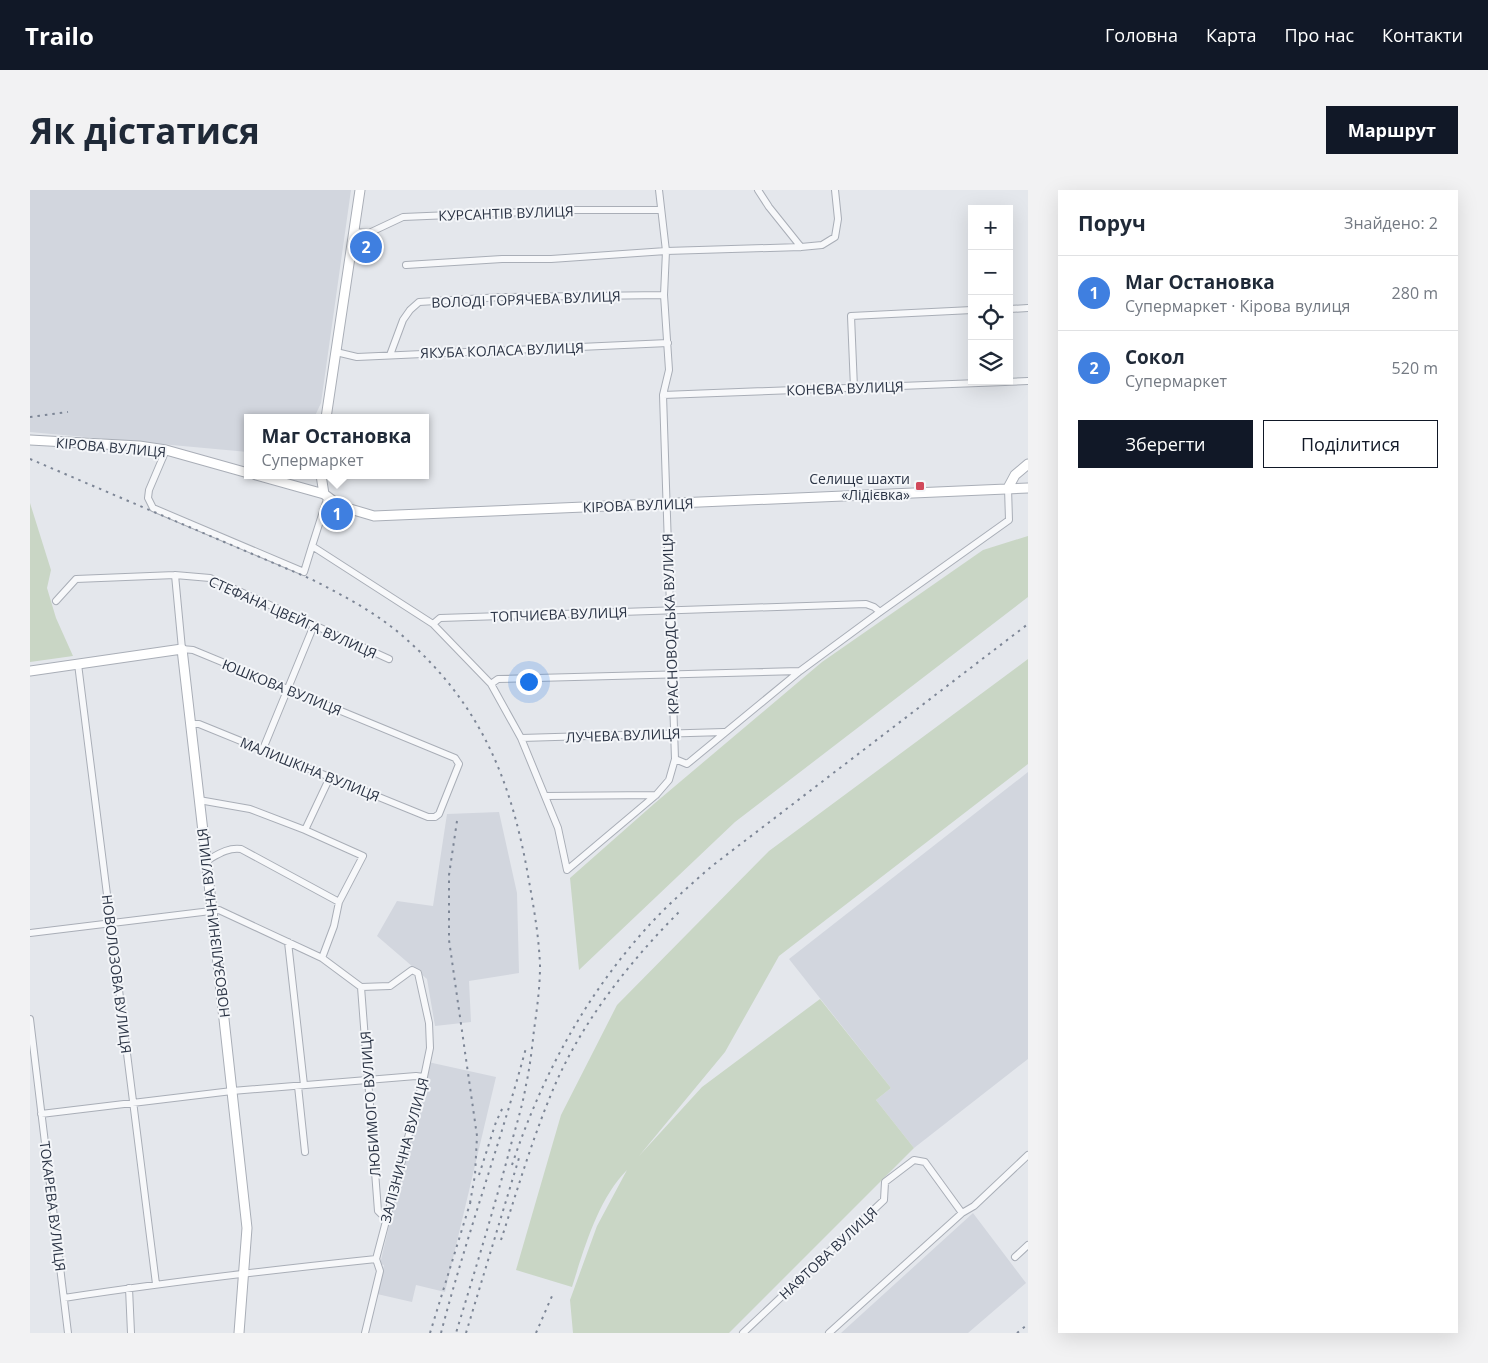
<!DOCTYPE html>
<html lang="uk">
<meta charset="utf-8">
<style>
:root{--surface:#fff;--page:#f2f2f3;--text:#1f2937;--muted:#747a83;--line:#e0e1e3;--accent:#111827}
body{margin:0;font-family:"Open Sans",sans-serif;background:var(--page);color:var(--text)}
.controls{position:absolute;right:15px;top:15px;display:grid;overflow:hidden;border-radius:0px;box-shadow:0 5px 20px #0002}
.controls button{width:45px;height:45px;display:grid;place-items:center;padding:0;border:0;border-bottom:1px solid var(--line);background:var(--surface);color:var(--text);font:25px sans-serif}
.you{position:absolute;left:498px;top:491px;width:18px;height:18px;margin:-12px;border:4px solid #fff;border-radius:50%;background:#1a73e8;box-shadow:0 0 0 8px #1a73e833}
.badge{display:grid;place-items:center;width:32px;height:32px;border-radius:50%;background:var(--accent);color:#fff;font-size:16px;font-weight:700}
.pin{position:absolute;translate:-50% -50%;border:2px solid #fff;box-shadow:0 1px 5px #0006}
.popup{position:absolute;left:214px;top:224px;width:185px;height:65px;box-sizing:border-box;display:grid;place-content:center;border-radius:0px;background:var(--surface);filter:drop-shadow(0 1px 4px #0005);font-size:16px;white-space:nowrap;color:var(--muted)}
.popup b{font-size:19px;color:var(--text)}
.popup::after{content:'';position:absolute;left:50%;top:100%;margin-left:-10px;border:10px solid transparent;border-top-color:var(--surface)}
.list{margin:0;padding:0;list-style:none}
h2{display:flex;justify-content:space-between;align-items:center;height:65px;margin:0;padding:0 20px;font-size:21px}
h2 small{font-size:16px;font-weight:400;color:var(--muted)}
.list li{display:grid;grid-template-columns:32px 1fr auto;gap:15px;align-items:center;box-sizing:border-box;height:75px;padding:0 20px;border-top:1px solid var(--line)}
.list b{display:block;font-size:19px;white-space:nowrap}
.list p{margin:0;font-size:16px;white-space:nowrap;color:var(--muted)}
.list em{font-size:16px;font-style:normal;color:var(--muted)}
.actions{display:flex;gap:10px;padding:15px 20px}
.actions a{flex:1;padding:11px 0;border:1px solid var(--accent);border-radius:0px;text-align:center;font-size:18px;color:var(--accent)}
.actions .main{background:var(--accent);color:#fff}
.icon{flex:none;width:28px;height:28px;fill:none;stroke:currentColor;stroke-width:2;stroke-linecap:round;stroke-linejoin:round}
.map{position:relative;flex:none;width:998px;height:1143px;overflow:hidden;border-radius:0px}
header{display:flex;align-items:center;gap:30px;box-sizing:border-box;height:70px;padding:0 25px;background:var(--accent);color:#fff}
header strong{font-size:24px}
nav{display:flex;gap:28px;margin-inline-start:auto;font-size:18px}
.intro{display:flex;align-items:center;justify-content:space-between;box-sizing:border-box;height:120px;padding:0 30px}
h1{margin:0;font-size:35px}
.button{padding:12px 22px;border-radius:0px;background:var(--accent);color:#fff;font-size:18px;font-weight:700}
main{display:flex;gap:30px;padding:0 30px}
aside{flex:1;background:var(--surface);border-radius:0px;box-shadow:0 5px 20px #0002}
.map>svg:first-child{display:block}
.built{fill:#d2d6de}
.green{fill:#c9d6c5}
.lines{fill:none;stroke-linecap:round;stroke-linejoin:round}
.street-casing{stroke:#a9aeb7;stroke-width:8}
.secondary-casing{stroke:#a9aeb7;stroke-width:11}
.street{stroke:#f7f8fa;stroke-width:6}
.secondary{stroke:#fff;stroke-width:9}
.rail{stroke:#7d8696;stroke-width:2;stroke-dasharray:2.5 5;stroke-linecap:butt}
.poi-dot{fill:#d1495b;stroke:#f4f6f9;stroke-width:2}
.labels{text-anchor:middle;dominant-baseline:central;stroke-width:4;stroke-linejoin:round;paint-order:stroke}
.street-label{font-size:14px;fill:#2b3445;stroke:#f4f6f9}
.poi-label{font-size:14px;fill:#2b3445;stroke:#f4f6f9;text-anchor:end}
</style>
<header>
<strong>Trailo</strong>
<nav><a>Головна</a><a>Карта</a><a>Про нас</a><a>Контакти</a></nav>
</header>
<div class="intro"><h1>Як дістатися</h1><a class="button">Маршрут</a></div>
<main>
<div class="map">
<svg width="998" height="1143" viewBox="0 0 998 1143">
<rect width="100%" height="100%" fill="#e4e7ec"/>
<path class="built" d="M0,0H321L291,213L284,228H218V262L0,242Z
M998,582V869L884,958L846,910L861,898L759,769Z
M469,622L487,703L489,783L439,791L441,832L405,836L397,789L347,746L367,711L403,716L417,624Z
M398,872L466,887L415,1102L386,1095L382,1112L347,1104L354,1075L350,1074Z
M943,1023L996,1093L938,1143H811Z"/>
<path class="green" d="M0,313L21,380L17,398L26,428L43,466L0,472Z
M998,346V407L705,632L549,780L540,688L625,613L792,472L953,360Z
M998,469V574L749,766L695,862L609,966L672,897L790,809L861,898L846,910L884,958L699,1143H543L540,1110L567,1036L597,980C568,1009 554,1059 542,1097L486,1080L531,925L587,815L739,661Z"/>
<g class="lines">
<g class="street-casing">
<path id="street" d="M629,0L636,61L634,105L639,180L633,205L645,569
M728,0L739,17L771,57
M324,42L339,43L373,27L543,20H631
M376,75L472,69H521L636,61L771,57L792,55L805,47L808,29L805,0
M979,119L998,118
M306,162L327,167L638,153
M360,165L373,130L380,120L389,112L472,107L634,105
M824,198L821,126L942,120
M633,205L998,191
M136,260L119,300L118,308L123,318L274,382L282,356
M298,306L282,356L403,434L410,428L836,414L844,417L850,422
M145,385L152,459L163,460L425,568L429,574L409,624L405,627H398L169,534H161
M26,411L46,389L145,385L180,388L359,469
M403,434L461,494L491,548L528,638L537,680L626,605L639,590L645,569L657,574L770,481L850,422L979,330L978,298
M48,474L126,1094
M461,494L468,489L770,481
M491,548L694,542
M233,559L284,435
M515,606L626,605
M169,610L220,619L275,640L333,666L309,712L304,736L292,768
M275,640L300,587
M176,671C187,665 198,657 211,659L309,712
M0,743L189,720L292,768L331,797L360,796L382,780L388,783L399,833L400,858L394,887L346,1069L350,1081L335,1143
M258,752L274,895
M331,797L348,1021L351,1024L357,1026
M0,829L38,1143
M268,896L275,962
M11,924L202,901L386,886L394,887
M985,1067L998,1055
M99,1098L101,1143
M34,1108C138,1092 241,1080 346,1069
M713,1143L854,1010L855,992L884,970L895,972L932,1023
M799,1143L932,1023L944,1016L998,965"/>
</g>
<g class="secondary-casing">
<path id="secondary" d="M296,228L330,0
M0,250L109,256L136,260L218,283
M226,285L294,304L310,316L344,326L998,298
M291,285L294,304
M978,298L985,285L998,274
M0,481L152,459L182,720L217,1038L209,1143"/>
</g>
<use href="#street" class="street"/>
<use href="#secondary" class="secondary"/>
<path class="rail" d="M0,227L38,222
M0,269L281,389C314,406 347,423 375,448C452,516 482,592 499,691C504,719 509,747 510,776C510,797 507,819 504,840C502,858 500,877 496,895C492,919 484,942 478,966C462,1025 444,1084 426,1143
M427,631L419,685V750L447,946L445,985L440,1013
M482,975C511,888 553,810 613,742C634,718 658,697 682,676L998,434
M449,985L466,932L473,917
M471,1050C487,1001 502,950 522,902C550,834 599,772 651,720
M400,1143L442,1007
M411,1143C436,1047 470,954 496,858
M436,1143L489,968
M506,1143L522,1106
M987,1143L998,1134"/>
</g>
<rect class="poi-dot" x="885" y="291" width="10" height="10" rx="2.5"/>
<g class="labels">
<g class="street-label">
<text transform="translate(476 23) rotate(-2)">КУРСАНТІВ ВУЛИЦЯ</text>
<text transform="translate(496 109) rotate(-2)">ВОЛОДІ ГОРЯЧЕВА ВУЛИЦЯ</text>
<text transform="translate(472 160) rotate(-2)">ЯКУБА КОЛАСА ВУЛИЦЯ</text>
<text transform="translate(815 198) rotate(-2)">КОНЄВА ВУЛИЦЯ</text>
<text transform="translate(81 257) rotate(5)">КІРОВА ВУЛИЦЯ</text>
<text transform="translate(608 315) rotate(-2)">КІРОВА ВУЛИЦЯ</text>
<text transform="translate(529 424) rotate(-2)">ТОПЧИЄВА ВУЛИЦЯ</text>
<text transform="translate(263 427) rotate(24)">СТЕФАНА ЦВЕЙГА ВУЛИЦЯ</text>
<text transform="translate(640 434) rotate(-92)">КРАСНОВОДСЬКА ВУЛИЦЯ</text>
<text transform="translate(252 497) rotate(22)">ЮШКОВА ВУЛИЦЯ</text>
<text transform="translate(593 545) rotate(-2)">ЛУЧЕВА ВУЛИЦЯ</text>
<text transform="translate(280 579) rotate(22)">МАЛИШКІНА ВУЛИЦЯ</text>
<text transform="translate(183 733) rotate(-97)">НОВОЗАЛІЗНИЧНА ВУЛИЦЯ</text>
<text transform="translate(87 784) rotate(83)">НОВОЛОЗОВА ВУЛИЦЯ</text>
<text transform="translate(340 914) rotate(-94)">ЛЮБИМОГО ВУЛИЦЯ</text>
<text transform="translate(374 960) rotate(-75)">ЗАЛІЗНИЧНА ВУЛИЦЯ</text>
<text transform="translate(23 1016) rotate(83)">ТОКАРЕВА ВУЛИЦЯ</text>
<text transform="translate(798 1063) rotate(-43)">НАФТОВА ВУЛИЦЯ</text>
</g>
<g class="poi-label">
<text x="880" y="288">Селище шахти<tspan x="880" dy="16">«Лідієвка»</tspan></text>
</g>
</g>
</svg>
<div class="controls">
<button>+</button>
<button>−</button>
<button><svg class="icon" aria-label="locate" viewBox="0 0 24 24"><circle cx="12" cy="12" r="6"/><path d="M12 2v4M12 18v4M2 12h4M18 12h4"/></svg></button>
<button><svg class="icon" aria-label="layers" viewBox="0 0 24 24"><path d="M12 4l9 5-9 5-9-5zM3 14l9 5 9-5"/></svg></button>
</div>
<div class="you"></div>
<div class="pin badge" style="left:307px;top:324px;background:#3f7fe0">1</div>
<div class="popup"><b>Маг Остановка</b>Супермаркет</div>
<div class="pin badge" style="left:336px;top:57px;background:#3f7fe0">2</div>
</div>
<aside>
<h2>Поруч<small>Знайдено: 2</small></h2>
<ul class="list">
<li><span class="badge" style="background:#3f7fe0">1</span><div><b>Маг Остановка</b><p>Супермаркет · Кірова вулиця</p></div><em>280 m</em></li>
<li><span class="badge" style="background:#3f7fe0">2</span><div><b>Сокол</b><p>Супермаркет</p></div><em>520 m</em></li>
</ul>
<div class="actions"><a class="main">Зберегти</a><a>Поділитися</a></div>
</aside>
</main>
